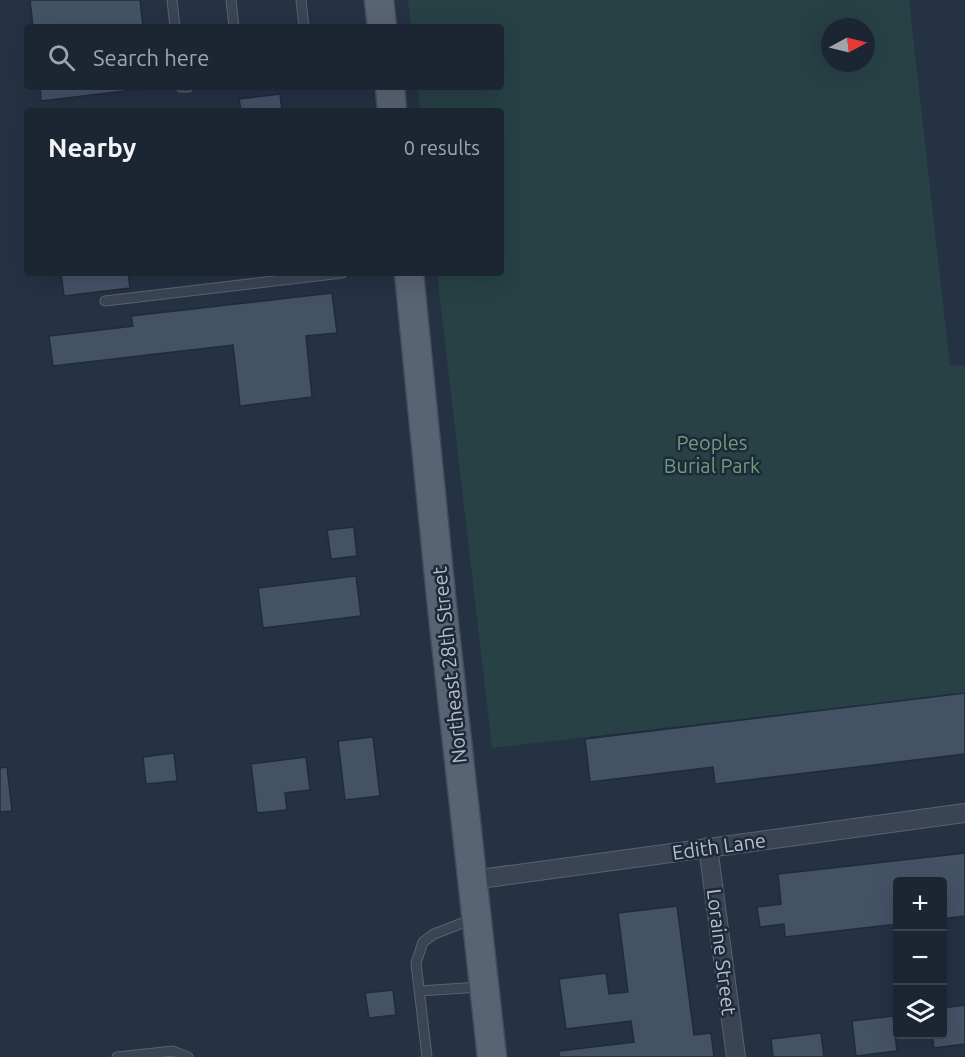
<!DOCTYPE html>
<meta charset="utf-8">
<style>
:root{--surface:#1c2633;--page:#29323f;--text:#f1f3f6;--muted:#a0a5ac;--line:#3a434e}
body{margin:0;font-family:Ubuntu,sans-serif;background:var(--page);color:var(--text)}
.controls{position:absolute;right:18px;bottom:18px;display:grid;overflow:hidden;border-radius:6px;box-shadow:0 6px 24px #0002}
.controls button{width:54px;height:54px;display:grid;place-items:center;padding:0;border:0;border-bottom:2px solid var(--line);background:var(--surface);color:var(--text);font:30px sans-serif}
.compass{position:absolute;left:821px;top:18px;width:54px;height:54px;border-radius:50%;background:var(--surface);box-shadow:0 6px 24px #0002;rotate:83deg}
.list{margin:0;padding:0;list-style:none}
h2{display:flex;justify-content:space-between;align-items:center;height:78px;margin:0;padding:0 24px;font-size:26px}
h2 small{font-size:20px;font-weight:400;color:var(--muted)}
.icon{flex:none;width:33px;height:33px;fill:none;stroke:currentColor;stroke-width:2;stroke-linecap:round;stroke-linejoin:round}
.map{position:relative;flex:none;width:965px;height:1057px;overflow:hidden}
.search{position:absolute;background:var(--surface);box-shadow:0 6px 24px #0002;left:24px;top:24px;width:480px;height:66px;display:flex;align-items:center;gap:15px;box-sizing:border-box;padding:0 21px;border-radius:6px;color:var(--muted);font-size:22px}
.panel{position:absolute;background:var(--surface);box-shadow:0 6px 24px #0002;left:24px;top:108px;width:480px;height:168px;border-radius:6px}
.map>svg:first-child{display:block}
.green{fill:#274145;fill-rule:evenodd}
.building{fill:#445266;stroke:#202b3b;stroke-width:1.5}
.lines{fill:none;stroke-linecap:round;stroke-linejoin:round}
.service-casing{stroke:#586271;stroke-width:11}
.minor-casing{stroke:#586271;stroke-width:20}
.primary-casing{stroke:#434d5d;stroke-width:31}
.service{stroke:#3a4453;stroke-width:9}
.minor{stroke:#3a4453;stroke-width:18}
.primary{stroke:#586373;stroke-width:28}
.labels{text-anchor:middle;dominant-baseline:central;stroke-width:5;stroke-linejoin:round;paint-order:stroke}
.park-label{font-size:20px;fill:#6d9f79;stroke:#1e2939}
.street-label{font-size:20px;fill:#b7bfcd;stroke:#1e2939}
</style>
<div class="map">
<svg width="965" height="1057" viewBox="0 0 965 1057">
<rect width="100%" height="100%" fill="#253244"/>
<path class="green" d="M408,0H909L950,366L965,365V693L492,748L437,273H501V111H420L417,87H501V27H411ZM830,27H866V63H830Z"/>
<path class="building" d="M30,0H140L143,27H33Z
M40,87H149L150,88L41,101Z
M280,94L282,111H241L239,99Z
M61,273H128L130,288L64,296Z
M332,293L337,333L306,336L312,397L240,406L233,345L53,366L49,336L133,326L131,316Z
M354,527L357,556L331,559L327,530Z
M356,576L361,616L263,628L258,588Z
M965,693V754L715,784L713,767L590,782L585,739Z
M373,737L380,796L345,800L338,741Z
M174,753L177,781L146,784L143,757Z
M306,757L310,790L285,793L287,810L257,813L251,764Z
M7,767L12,811L0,812V768Z
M965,853V916L942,919V882H898V924L785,937L784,924L760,927L757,907L781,904L778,874Z
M677,906L694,1035L711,1033L714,1057H559V1051L634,1042L631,1021L566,1029L559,979L606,973L609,994L628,992L618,913Z
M393,990L396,1015L369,1018L365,993Z
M965,1005V1044L934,1048L932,1034H942V1008Z
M893,1016L897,1051L856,1056L852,1021Z
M821,1033L824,1057H773L771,1039Z"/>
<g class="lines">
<g class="service-casing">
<path id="service" d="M172,0L175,27
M231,0L234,27
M301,0L304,27
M181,87H188
M105,301L342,273
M419,991L480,987
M117,1057L173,1051L188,1057
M427,1057L416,963L423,942L434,934L473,919"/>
</g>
<g class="minor-casing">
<path id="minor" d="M708,847L736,1057
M473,880L965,813"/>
</g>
<g class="primary-casing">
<path id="primary" d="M379,0L382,27
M390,87L392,111
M409,273L442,606L492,1057"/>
</g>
<use href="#service" class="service"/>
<use href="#minor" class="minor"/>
<use href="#primary" class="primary"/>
</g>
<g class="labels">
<g class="park-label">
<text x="712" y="442">Peoples<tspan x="712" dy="23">Burial Park</tspan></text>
</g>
<g class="street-label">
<text transform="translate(449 665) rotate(-96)">Northeast 28th Street</text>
<text transform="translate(719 846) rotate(-8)">Edith Lane</text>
<text transform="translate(722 952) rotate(83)">Loraine Street</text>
</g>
</g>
</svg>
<div class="controls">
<button>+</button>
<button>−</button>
<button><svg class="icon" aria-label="layers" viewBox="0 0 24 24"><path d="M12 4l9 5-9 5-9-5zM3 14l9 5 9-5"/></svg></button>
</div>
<svg class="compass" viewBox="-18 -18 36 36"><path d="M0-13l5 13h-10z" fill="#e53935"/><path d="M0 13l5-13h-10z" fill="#a0a5ac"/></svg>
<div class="search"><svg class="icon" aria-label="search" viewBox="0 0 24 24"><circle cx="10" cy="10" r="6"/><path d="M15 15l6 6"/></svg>Search here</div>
<section class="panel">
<h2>Nearby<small>0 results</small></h2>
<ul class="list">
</ul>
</section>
</div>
